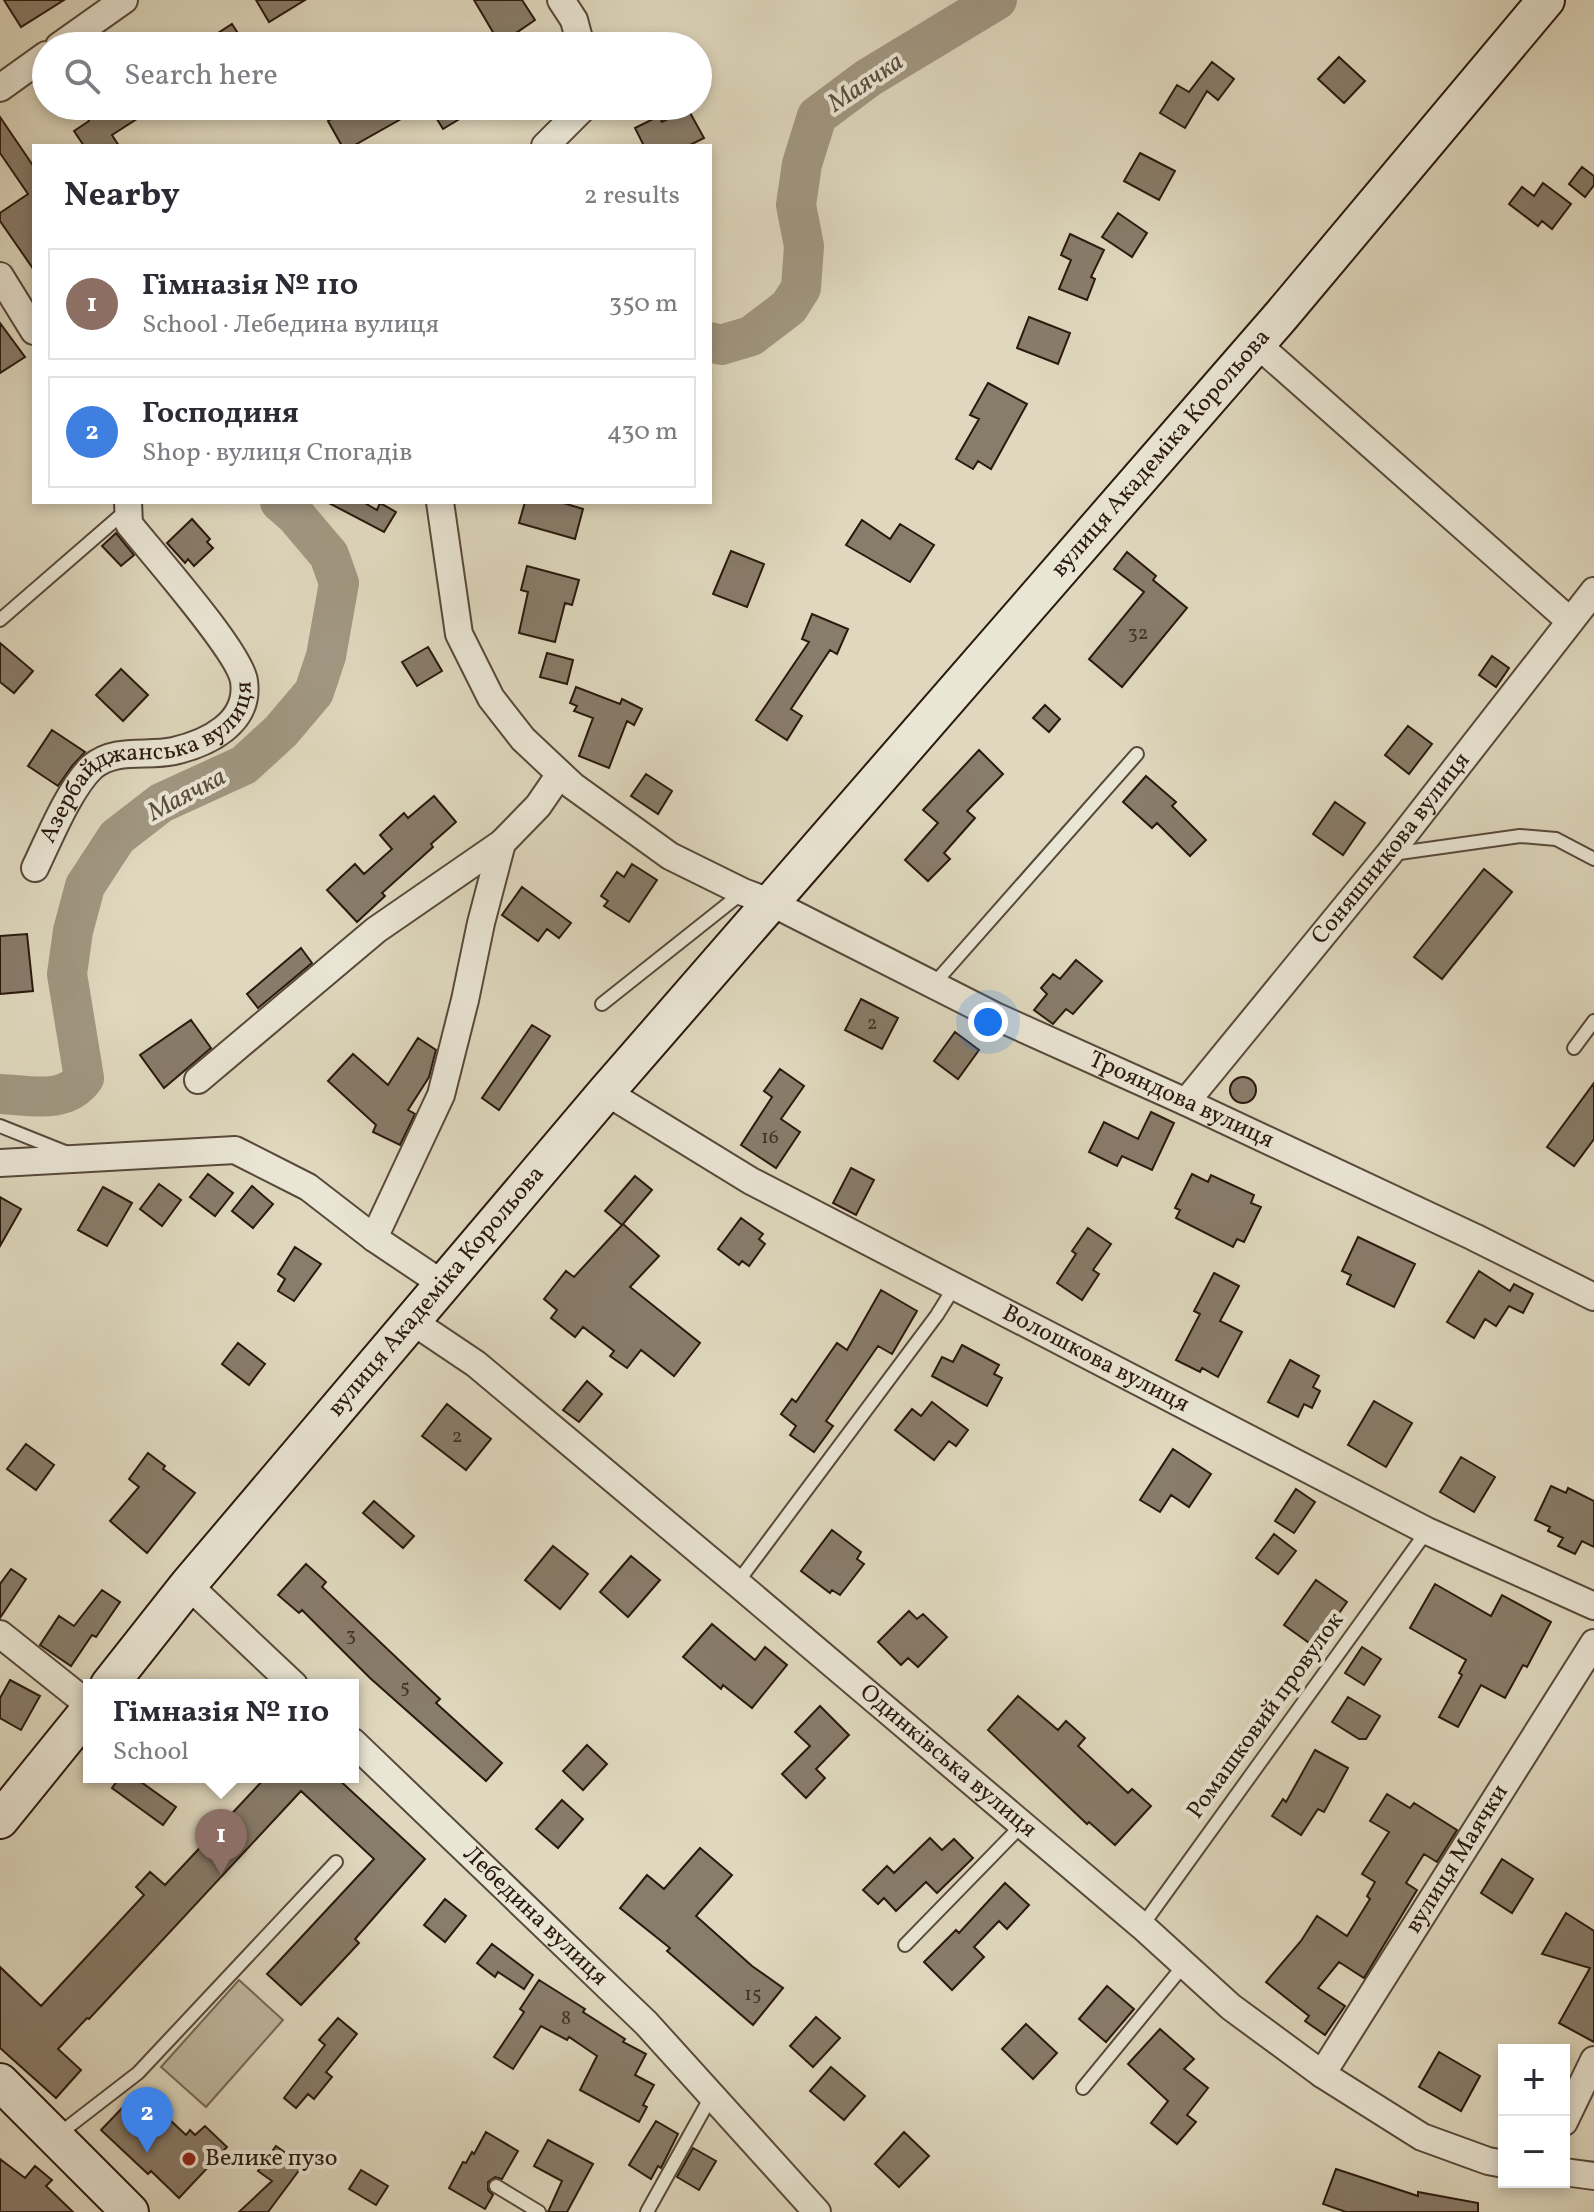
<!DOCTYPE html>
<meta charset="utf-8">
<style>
:root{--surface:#fff;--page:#f2f2f3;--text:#2b2b33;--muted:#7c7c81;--line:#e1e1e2;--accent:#111827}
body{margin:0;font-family:Vollkorn,serif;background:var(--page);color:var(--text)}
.controls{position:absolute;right:24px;bottom:24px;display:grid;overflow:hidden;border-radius:0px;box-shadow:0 4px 12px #0003}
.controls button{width:72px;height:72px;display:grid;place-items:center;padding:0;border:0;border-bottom:2px solid var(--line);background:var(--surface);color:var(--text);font:40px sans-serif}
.you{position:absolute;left:988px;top:1022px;width:28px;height:28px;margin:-20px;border:6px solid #fff;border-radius:50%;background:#1a73e8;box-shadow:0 0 0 12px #1a73e833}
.badge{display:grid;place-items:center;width:52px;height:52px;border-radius:50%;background:var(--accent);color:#fff;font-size:26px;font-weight:700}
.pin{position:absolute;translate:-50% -66px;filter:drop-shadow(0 2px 4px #0008)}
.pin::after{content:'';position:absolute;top:42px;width:28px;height:24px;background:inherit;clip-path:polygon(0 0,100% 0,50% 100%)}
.popup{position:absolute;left:83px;top:1679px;width:276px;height:104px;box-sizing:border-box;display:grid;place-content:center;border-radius:0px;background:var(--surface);filter:drop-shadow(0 2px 6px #0005);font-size:26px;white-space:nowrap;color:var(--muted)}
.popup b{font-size:30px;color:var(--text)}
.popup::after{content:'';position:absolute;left:50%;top:100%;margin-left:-16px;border:16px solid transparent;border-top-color:var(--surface)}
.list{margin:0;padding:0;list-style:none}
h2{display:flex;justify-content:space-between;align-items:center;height:104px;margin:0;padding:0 32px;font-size:34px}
h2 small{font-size:26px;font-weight:400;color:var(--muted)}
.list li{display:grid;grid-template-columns:52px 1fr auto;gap:24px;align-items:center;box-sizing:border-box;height:112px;margin:0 16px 16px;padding:0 16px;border:2px solid var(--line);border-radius:0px}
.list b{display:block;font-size:30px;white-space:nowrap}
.list p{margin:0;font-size:26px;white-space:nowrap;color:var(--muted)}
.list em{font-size:26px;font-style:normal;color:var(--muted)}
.icon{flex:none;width:44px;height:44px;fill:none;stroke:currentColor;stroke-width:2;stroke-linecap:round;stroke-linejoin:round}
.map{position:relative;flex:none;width:1594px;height:2212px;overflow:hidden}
.search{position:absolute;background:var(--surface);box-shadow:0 4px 12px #0003;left:32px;top:32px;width:680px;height:88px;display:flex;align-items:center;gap:20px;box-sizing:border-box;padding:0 28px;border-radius:44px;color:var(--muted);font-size:30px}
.panel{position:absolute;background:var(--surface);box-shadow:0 4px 12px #0003;left:32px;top:144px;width:680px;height:360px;border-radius:0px}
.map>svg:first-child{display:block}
.green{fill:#c0b8a0;stroke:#756857;stroke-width:2}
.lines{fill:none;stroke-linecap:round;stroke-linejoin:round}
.river{stroke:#a19782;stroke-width:40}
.building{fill:#887c6a;stroke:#2a190e;stroke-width:2}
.service-casing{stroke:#57493a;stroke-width:16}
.minor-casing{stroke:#57493a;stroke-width:30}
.secondary-casing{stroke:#2a190e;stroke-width:40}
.service{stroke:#eae6d5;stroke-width:12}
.minor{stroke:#eae6d5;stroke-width:26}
.secondary{stroke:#eae6d5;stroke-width:36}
.poi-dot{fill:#8f2418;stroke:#eae6d5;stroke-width:3}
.labels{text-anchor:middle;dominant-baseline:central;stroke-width:8;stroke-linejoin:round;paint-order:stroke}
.number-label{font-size:20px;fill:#423225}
.street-label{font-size:24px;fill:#2a190e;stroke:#eae6d5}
.poi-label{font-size:24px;fill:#2a190e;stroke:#eae6d5;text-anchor:start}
.water-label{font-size:26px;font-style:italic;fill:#5a4b3c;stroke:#eae6d5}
</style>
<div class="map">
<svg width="1594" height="2212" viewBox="0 0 1594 2212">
<rect width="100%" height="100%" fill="#dfd8be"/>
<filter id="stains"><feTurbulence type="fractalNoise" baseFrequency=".0025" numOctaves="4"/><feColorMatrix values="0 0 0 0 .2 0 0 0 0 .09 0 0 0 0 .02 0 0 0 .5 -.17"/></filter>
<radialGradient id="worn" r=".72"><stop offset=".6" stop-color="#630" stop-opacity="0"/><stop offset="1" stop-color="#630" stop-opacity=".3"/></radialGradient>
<path class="green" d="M239,1980L283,2020L206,2107L161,2067Z"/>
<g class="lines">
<path class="river" d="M710,342L721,345L751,336L789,307L801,288L804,246L796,205L802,164L817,116L868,78L997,0
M0,1094C29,1095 65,1105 84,1078L67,974L73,931L85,886L117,837L161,803L244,765L281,731L314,692L326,656L339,583L329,555L296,516L280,502"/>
</g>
<path class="building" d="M4,0H64L21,27Z
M256,0H305L269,22Z
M474,0H522L535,20L500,44Z
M232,24L246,46H198Z
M1339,57L1365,81L1344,103L1318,79Z
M1212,62L1234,79L1218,100L1207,91L1185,128L1160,113L1177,85L1189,92Z
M101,106H157L112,135L119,146H84L74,131L89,121L86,115Z
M353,106H424L353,146H342L328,121Z
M429,106H481L443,129Z
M688,109L704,138L688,146H644L635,128L659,116L662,122Z
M0,117L34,167V270L0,221V213L28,194L0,153Z
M1140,153L1175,171L1159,200L1124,181Z
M1582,167L1594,176V185L1585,197L1569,184Z
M1543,183L1571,204L1552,229L1542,221L1538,226L1509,204L1522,187L1534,196Z
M1118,213L1147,233L1132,257L1102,237Z
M1070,234L1104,250L1091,277L1095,279L1087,300L1059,289L1071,260L1061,255Z
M1029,317L1070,333L1058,364L1017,348Z
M0,323L25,357L0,373Z
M988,383L1027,404L991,469L978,461L973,469L956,459L979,419L970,415Z
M327,502H363L377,510L380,503L396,512L384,532Z
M525,502H560L583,509L575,539L519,523Z
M192,519L210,539L207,542L213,548L194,566L188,559L185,563L167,543Z
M862,520L890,539L900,524L934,545L910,582L846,545Z
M116,533L134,555L121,566L102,546Z
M731,551L764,564L747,607L713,594Z
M1127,552L1156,576L1153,580L1187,608L1122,687L1089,659L1144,592L1114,569Z
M527,566L579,580L572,605L565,603L555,642L519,633L528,592L521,590Z
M812,614L848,629L837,654L830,650L791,709L802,716L787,740L756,720L809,642L802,639Z
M0,643L33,671L14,693L0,682Z
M428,647L442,671L417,686L402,662Z
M547,653L573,660L567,684L540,677Z
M1492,656L1509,668L1496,687L1479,675Z
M121,669L148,695L123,721L96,695Z
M576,687L620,704L622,699L642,709L634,725L627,721L609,768L579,756L593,718L574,711L577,706L570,703Z
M1045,705L1060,719L1049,732L1033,718Z
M1408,726L1432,744L1409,774L1385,755Z
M52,730L85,752L72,766L58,786L28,766Z
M979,750L1003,774L967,811L975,818L944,853L950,859L928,881L905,860L938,823L923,810Z
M646,774L672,791L658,814L631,796Z
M1146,776L1176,802L1172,806L1206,840L1190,856L1157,823L1152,828L1123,802Z
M434,796L456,822L431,844L433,847L382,893L385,896L357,922L327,890L355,864L364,874L392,849L380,835L404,813L408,818Z
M1335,802L1365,823L1343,855L1313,834Z
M632,864L657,880L629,922L604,906L608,901L601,896L617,872L624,877Z
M1484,869L1512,892L1442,979L1414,957Z
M522,887L571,923L559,938L547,929L538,941L502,915Z
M27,934L33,991L0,994V936Z
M301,948L312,963L258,1008L247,994Z
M1076,960L1102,981L1073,1014L1066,1009L1053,1024L1034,1010L1047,994L1041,988L1053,974L1060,979Z
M861,999L898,1018L882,1049L845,1030Z
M191,1020L211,1048L164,1088L140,1055Z
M532,1025L550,1036L499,1110L482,1098Z
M955,1032L979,1050L958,1079L934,1061Z
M418,1038L436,1050L429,1077L408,1110L415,1114L400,1145L373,1132L376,1125L328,1081L353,1054L388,1085Z
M780,1069L804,1086L781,1119L800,1132L776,1168L741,1145L772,1097L764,1091Z
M1230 1090a13 13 0 1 1 26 0a13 13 0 1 1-26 0Z
M1594,1083V1139L1574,1166L1547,1147Z
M1151,1112L1174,1123L1152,1170L1122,1156L1117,1166L1089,1152L1104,1122L1138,1139Z
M851,1168L874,1180L856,1215L833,1203Z
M208,1174L233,1193L215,1216L190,1197Z
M1192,1174L1208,1182L1211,1175L1254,1195L1251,1203L1261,1207L1244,1242L1237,1239L1233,1247L1176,1218L1180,1210L1175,1208Z
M635,1176L652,1190L623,1224L659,1256L630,1287L700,1343L674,1376L641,1350L627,1368L610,1356L614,1351L583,1327L575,1337L551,1318L557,1310L544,1299L566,1271L574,1277L622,1225L605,1211Z
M159,1184L181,1200L162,1226L140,1209Z
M252,1186L273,1204L253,1228L232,1211Z
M103,1187L132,1203L107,1246L78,1230Z
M0,1197L21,1209L0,1246Z
M741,1218L763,1234L759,1239L765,1244L749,1266L742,1261L739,1265L718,1249Z
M1088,1228L1111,1244L1093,1270L1099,1274L1082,1300L1057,1283L1076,1254L1072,1251Z
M1358,1237L1415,1264L1394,1307L1347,1284L1351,1275L1342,1271Z
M295,1247L321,1264L294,1301L278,1291L285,1279L278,1274Z
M1479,1271L1510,1291L1514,1284L1533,1294L1523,1313L1509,1306L1496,1326L1485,1319L1474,1338L1447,1322Z
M1214,1273L1239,1286L1220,1321L1242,1332L1218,1377L1202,1368L1200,1372L1176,1360L1200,1314L1194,1311Z
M881,1290L917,1311L892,1354L878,1346L826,1421L833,1426L814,1452L790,1435L796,1426L781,1414L792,1399L796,1402L837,1343L847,1350Z
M238,1343L265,1364L249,1385L222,1364Z
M962,1345L999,1365L994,1374L1002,1378L987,1406L932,1376L942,1357L953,1362Z
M1290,1360L1319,1376L1313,1387L1320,1391L1312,1408L1304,1404L1298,1417L1268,1402Z
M587,1381L602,1394L579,1422L563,1410Z
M1374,1401L1412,1423L1386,1467L1348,1445Z
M932,1402L968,1430L956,1446L949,1441L934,1460L895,1430L912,1409L921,1416Z
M447,1404L491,1439L466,1470L422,1436Z
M26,1444L54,1465L36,1490L7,1469Z
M1173,1449L1211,1474L1189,1507L1171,1495L1160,1512L1140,1500Z
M148,1453L165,1466L163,1469L195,1493L147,1553L110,1521L139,1487L129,1479Z
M1461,1457L1495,1477L1474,1512L1440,1492Z
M1551,1486L1566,1493L1568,1488L1594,1501V1547L1582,1541L1575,1554L1558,1546L1563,1538L1548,1531L1550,1527L1535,1520Z
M1296,1489L1315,1502L1294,1533L1275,1521Z
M374,1501L414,1536L403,1548L363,1513Z
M832,1530L861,1552L857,1559L864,1564L840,1595L832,1590L830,1593L801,1571Z
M1274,1534L1296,1551L1278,1574L1256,1558Z
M553,1546L588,1574L560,1609L525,1580Z
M631,1556L660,1580L628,1617L600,1592Z
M306,1564L326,1582L322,1587L440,1699L436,1703L502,1763L486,1781L370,1678L302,1610L299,1613L278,1595Z
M11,1569L26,1579L0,1618V1584Z
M1316,1580L1347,1602L1315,1647L1284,1625Z
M1435,1584L1491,1616L1502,1595L1551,1622L1527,1667L1523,1665L1505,1698L1481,1685L1458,1727L1439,1717L1462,1675L1459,1673L1466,1660L1410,1628Z
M102,1590L120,1602L96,1637L92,1635L71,1666L40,1645L59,1616L74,1626Z
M909,1611L917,1619L923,1614L947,1637L918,1667L908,1658L901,1665L878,1642Z
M712,1624L755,1660L765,1647L787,1665L752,1708L723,1685L721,1689L683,1657Z
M1362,1647L1381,1659L1364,1685L1345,1673Z
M10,1680L40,1696L21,1730L0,1718V1698Z
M1018,1696L1058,1730L1066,1721L1085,1738L1078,1746L1128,1793L1132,1789L1151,1806L1115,1845L1089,1822L1087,1824L988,1730Z
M1348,1697L1380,1716L1366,1739H1359L1332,1722Z
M820,1706L849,1735L816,1769L825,1778L806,1798L782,1774L810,1746L795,1732Z
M587,1745L607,1764L583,1790L563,1771Z
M1315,1750L1348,1768L1324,1812L1318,1809L1301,1835L1272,1816L1283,1799L1286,1802Z
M120,1777H134L176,1807L163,1825L112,1788Z
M266,1777H336L425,1859L355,1939L359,1943L301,2005L267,1974L374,1859L301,1791L89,2019L87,2018L58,2049L81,2070L56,2098L0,2048V1967L41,2006L144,1895L136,1887L150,1872L165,1885Z
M1387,1794L1410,1808L1414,1803L1457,1830L1437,1862L1424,1854L1406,1883L1417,1890L1364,1978L1339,1962L1318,1988L1345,2006L1325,2035L1305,2021L1309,2016L1266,1982L1301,1941L1317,1916L1347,1936L1370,1899L1367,1896L1375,1882L1362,1874L1389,1832L1370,1821Z
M562,1800L583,1819L558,1848L536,1829Z
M930,1838L942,1850L954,1839L973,1858L937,1893L926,1882L896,1911L884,1898L878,1904L863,1890L887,1866L894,1873Z
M700,1848L732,1875L696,1916L752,1966L783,1988L753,2025L667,1951L670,1948L620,1908L647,1875L664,1889Z
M1502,1859L1533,1879L1512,1913L1481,1893Z
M1005,1883L1029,1905L1007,1929L999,1921L974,1947L984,1957L952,1990L924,1962L956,1930L959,1933Z
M445,1899L466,1916L445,1942L424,1925Z
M1566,1913L1594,1931V2042L1559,2023L1590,1968L1542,1954Z
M492,1944L533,1975L524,1989L498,1972L495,1977L477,1963Z
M539,1980L585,2009L583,2012L625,2039L623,2042L646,2054L635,2075L654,2085L643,2105L647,2107L639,2122L580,2090L597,2056L569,2037L567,2040L541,2026L513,2069L494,2057L524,2012L520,2009Z
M1107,1986L1134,2009L1106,2042L1079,2019Z
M816,2017L840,2038L813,2067L790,2046Z
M338,2018L357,2034L326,2072L332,2077L314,2099L308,2094L296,2108L284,2098L325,2045L319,2040Z
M1026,2024L1057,2053L1033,2079L1002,2049Z
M1160,2029L1194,2059L1184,2069L1208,2088L1187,2115L1196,2122L1177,2144L1151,2123L1168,2101L1128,2064Z
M1439,2052L1480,2076L1461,2111L1419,2087Z
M831,2067L865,2096L844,2120L810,2091Z
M127,2103L143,2118L154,2105L186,2135L190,2130L195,2135L205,2126L227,2147L179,2198L151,2171L148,2174L101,2130Z
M656,2121L678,2134L661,2168L658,2166L651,2179L629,2165Z
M486,2132L518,2151L502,2179L495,2177L488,2182V2190L493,2195L485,2209L449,2188L463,2162L466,2163L472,2152L474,2154Z
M904,2132L929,2156L899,2187L875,2164Z
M548,2140L593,2164L567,2212H548L562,2181L534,2166Z
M276,2146L294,2159L299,2155L306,2161L268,2212H239L272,2181L258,2171Z
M693,2148L716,2161L699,2190L677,2177Z
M0,2159L25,2178L35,2166L52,2180L46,2186L73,2212H0Z
M1336,2169L1418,2196V2192L1478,2203V2212H1346L1323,2204Z
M361,2170L388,2186L376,2205L349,2189Z"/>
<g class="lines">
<g class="service-casing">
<path id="service" d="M0,620L128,509
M1392,854L1520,836L1556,839L1594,859
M932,986L1137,754
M602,1004L743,892
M1574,1048L1594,1021
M0,1126L65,1152
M737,1583L937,1315L955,1286
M1142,1926L1427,1531
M905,1945L1022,1825
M1083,2088L1184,1965
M59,2134L138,2073L336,1862
M496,2186L539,2212
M647,2212L712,2095"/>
</g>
<g class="minor-casing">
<g id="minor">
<path d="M561,0L574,20L581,46"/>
<path d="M59,46L124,0"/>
<path d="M0,88L46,55"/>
<path d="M545,146L585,106"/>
<path d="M0,276L34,331"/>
<path d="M1257,344L1570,621"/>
<path id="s1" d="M440,502L459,634L491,698L523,739L573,786L670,856L743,892L770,902L995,1016L1186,1102L1474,1237L1594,1297"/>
<path id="s2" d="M35,868C49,839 69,789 92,767C115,747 147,757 174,751C208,743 250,723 244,681C240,652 152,553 129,524L128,502"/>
<path d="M198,1080L376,930L502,843"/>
<path id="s3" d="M606,1092L751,1181L1427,1531L1594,1606"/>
<path id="s4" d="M1186,1102L1389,854L1594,591"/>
<path d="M0,1163L235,1150L308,1187L374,1238L444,1285"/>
<path d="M374,1238L441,1095L465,1000L481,923L502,843L538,806L560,774"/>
<path id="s5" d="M412,1321L476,1364L737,1583L1142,1926L1231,2007L1322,2074L1422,2137L1488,2161L1504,2164"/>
<path d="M188,1585L294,1685"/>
<path d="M0,1634L89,1705"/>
<path id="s6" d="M353,1742L646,2023L817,2212"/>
<path id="s7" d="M1322,2074L1594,1643"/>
<path d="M1564,2122L1594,2060"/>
<path d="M1564,2172L1594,2176"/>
</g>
</g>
<g class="secondary-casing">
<g id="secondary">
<path id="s8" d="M109,1685L188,1585L606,1092L1281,316L1546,0"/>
<path d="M0,1820L89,1710"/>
<path d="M0,2082L130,2212"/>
</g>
</g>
<use href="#service" class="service"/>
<use href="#minor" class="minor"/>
<use href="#secondary" class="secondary"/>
</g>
<circle class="poi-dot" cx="189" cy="2159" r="8"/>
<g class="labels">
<g class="number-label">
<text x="1138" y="634">32</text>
<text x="872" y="1024">2</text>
<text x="770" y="1138">16</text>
<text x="457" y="1437">2</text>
<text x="351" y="1636">3</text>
<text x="405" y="1688">5</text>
<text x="753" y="1995">15</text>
<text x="566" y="2019">8</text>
</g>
<g class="street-label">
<text stroke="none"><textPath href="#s8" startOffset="1620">вулиця Академіка Корольова</textPath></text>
<text stroke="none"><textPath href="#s2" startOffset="170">Азербайджанська вулиця</textPath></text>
<text stroke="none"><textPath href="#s4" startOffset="326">Соняшникова вулиця</textPath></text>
<text stroke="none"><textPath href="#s1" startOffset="1012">Трояндова вулиця</textPath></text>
<text stroke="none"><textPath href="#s8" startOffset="512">вулиця Академіка Корольова</textPath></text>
<text stroke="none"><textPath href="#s3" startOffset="558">Волошкова вулиця</textPath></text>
<text transform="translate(1266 1716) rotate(-54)">Ромашковий провулок</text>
<text stroke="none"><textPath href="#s5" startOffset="694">Одинківська вулиця</textPath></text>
<text stroke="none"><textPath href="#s7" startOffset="254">вулиця Маячки</textPath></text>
<text stroke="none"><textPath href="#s6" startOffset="252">Лебедина вулиця</textPath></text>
</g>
<g class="poi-label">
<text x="205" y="2159">Велике пузо</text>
</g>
<g class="water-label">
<text transform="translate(866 83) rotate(-34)">Маячка</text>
<text transform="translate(187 795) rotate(-28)">Маячка</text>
</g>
</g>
<rect width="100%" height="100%" filter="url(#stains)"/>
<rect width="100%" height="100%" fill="url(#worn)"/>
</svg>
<div class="controls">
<button>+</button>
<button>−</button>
</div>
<div class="you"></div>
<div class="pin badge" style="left:221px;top:1875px;background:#8d6e63">1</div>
<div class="popup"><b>Гімназія № 110</b>School</div>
<div class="pin badge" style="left:147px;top:2153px;background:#3f7fe0">2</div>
<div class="search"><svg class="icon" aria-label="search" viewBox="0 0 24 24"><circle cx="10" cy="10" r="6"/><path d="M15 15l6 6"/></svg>Search here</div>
<section class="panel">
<h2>Nearby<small>2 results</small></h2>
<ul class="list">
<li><span class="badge" style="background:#8d6e63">1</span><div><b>Гімназія № 110</b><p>School · Лебедина вулиця</p></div><em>350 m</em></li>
<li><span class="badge" style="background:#3f7fe0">2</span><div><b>Господиня</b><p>Shop · вулиця Спогадів</p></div><em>430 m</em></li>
</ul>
</section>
</div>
